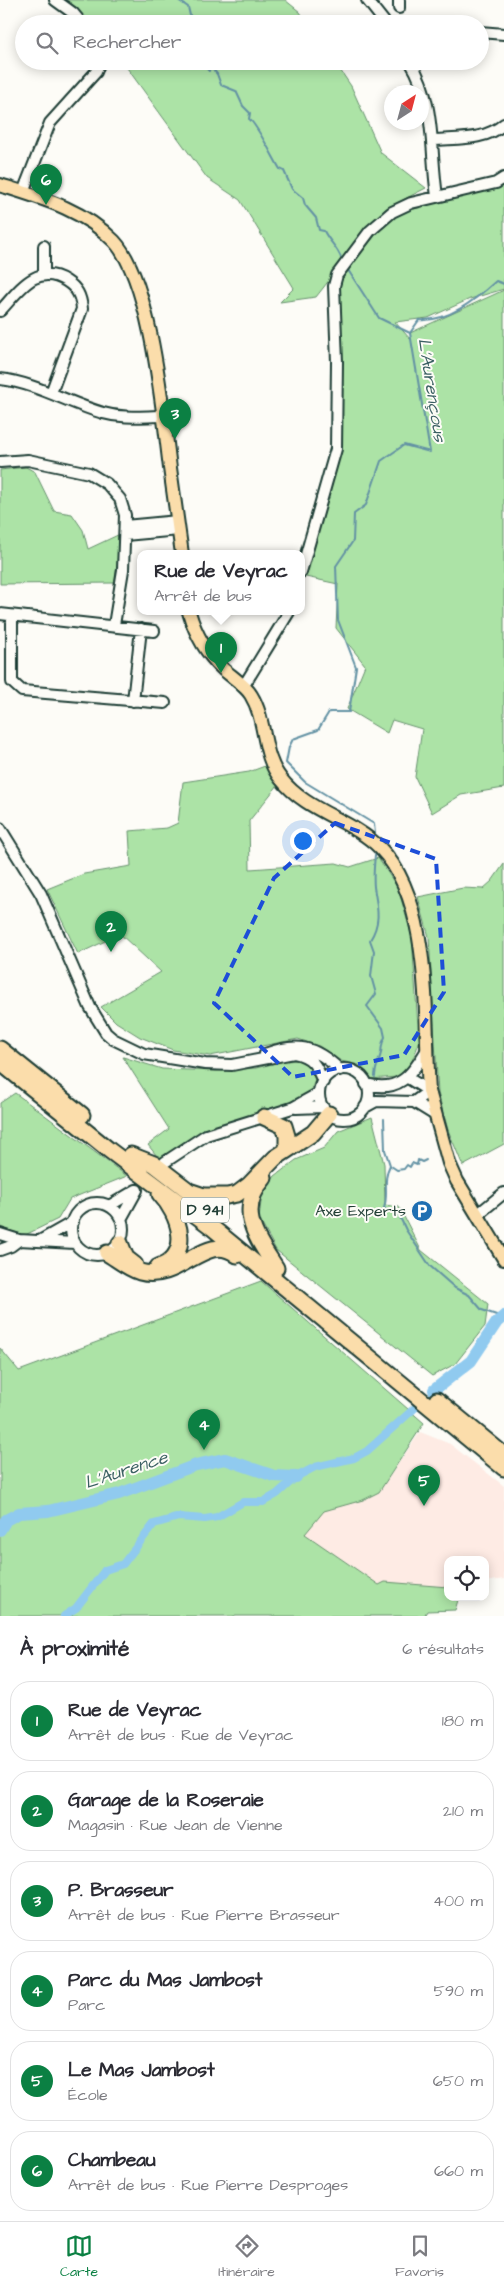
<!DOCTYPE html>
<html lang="fr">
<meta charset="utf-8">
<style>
:root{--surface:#fff;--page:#f2f2f3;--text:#2b2b33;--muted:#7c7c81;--line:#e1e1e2;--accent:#0b8043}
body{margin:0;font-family:"Architects Daughter",sans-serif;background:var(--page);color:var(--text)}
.controls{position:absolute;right:15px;bottom:15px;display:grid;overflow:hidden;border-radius:10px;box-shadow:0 2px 12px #0003}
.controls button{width:45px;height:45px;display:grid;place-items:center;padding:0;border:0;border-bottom:1px solid var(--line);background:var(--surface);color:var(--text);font:25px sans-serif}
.compass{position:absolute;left:384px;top:85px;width:45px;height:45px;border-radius:50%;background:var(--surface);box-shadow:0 2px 12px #0003;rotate:36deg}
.you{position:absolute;left:302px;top:840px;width:18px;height:18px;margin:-12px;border:4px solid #fff;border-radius:50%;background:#1a73e8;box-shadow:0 0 0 8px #1a73e833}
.badge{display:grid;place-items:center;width:32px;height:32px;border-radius:50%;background:var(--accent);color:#fff;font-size:16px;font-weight:700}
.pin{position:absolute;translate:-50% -41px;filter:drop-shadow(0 1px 2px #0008)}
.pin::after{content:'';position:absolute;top:26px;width:18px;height:15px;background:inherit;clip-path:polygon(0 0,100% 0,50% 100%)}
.popup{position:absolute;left:137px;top:550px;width:168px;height:65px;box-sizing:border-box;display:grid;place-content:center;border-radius:10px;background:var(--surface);filter:drop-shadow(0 1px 4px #0005);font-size:16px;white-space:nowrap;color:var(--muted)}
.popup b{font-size:19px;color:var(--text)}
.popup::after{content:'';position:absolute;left:50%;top:100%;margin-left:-10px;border:10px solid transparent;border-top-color:var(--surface)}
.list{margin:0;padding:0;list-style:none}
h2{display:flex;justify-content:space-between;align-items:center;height:65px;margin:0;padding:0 20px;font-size:21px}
h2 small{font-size:16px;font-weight:400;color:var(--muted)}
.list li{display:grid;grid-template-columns:32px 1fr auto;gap:15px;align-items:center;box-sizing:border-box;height:80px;margin:0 10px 10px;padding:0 10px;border:1px solid var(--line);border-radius:20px}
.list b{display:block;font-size:19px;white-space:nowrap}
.list p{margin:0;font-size:16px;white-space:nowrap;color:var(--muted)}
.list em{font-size:16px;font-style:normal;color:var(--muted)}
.icon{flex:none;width:28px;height:28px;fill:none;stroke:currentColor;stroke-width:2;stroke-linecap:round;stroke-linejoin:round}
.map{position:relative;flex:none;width:504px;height:1616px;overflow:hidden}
.search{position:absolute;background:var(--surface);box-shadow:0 2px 12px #0003;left:15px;right:15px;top:15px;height:55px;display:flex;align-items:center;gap:12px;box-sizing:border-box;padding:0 18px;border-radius:28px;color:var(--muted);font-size:19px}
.sheet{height:605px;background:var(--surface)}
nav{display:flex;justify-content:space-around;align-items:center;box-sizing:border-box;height:70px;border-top:1px solid var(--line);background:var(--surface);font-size:14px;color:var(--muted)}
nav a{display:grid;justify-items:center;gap:2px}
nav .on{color:var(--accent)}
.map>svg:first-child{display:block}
.built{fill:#feebe4}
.green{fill:#ace3a6;stroke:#66906d}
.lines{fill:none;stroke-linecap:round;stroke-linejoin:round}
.stream{stroke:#6392a4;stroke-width:2}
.canal{stroke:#90caef;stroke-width:8}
.river{stroke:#90caef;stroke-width:12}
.minor-casing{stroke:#1f3d34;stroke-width:14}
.major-casing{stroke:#1f3d34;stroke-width:16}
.highway-casing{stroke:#1f3d34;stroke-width:19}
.minor{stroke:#fdfcf7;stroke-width:10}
.major{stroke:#fbddab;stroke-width:12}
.highway{stroke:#fbddab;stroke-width:15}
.marked{fill:none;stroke:#1d4ed8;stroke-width:4;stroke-dasharray:10 6;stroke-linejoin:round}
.labels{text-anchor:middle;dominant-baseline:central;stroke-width:4;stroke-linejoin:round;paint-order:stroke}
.shield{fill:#fdfcf7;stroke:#62766e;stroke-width:1}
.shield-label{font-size:15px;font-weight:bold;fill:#1f3d34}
.poi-label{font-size:16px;fill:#1f3d34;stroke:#fdfcf7;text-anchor:end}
.water-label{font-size:18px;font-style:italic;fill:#3b6063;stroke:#fdfcf7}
</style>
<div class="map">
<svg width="504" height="1616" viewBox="0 0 504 1616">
<rect width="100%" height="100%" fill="#fdfcf7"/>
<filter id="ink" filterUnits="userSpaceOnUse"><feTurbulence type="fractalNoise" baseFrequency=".02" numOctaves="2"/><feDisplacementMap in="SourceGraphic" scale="10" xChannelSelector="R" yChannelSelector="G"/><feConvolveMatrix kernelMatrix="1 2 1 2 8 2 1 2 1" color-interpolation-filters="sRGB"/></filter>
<g filter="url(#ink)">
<path class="built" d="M420,1432L450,1444L504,1486V1579L485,1582V1560H448V1587L379,1585L305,1534L324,1511L363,1500L379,1492Z"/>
<path class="green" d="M63,0H285L300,12L308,24H91Z
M122,61H334L351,86L381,153L426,188L385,209L316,297L280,302L294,288L240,200L207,178Z
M504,182V289L470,299L428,318L395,322L411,340L410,333L504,290V788L461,795L432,813L415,777L422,729L392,720L387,733L347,709L365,665L336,628L338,584L301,576L340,444L337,287L349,268L391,216Z
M26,467L35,472L54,511L72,514L83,530L88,549L120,534L115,583L0,584V470Z
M265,766L278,785L249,821L250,869L336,863L350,867L378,858L398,888L412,937L419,1043L409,1069L397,1077L370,1079L359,1065L341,1061L319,1046L298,1039L210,1056L173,1050L140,1037L116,1022L101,1007L161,972L120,934L78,954L47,889L84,874L131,866L129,831L167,828L178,823L183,782L249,772Z
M504,864V1144L463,1166L448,1130L438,1093L429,937L418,897L463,888L483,889L492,881Z
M123,1057L162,1069L216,1071L256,1068L284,1061L301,1060L311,1070L315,1080L311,1091L295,1101L202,1131L161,1161L148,1145L169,1129Z
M15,1093L127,1176L70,1199L58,1219L25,1235L0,1228V1103Z
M372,1117L384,1164L385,1205L399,1207L421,1250L488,1304L485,1326L455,1364L432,1376L276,1250L259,1219L262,1193L275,1176L296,1160L324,1148L338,1131Z
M261,1281L424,1423L379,1492L363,1500L324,1511L305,1534L379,1585L385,1582L448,1587V1597H459L455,1610L427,1611L424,1616H0V1348L19,1371Z"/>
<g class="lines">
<path class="stream" d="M178,0L188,7L192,24
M200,61L209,71L210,66L217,74L221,85L236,91L243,106L250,113L249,119C256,123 274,159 280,169L284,171L292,189L303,198L305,205L316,218L319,230L324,231C330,243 337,246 342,260
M348,270L379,318L410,333
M375,833L374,824L305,782L286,763L289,747L293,739L318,730L329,712H349L356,667L338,620L336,566L353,541L354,514L366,505L381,461L404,445L430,452L410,333L419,320C448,322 475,300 496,281L504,284
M375,855C374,865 373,876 374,887C377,907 382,921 370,940L374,951L371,976L376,994L367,1006L383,1028L385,1037C381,1044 382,1046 381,1053C379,1062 375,1067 375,1077
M384,1119L385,1150L390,1165C382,1181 389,1193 384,1208L389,1211H397L406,1230L430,1266L455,1288L469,1295L482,1310L502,1317
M391,1166L397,1170L404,1169L407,1165L410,1167L412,1163L417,1165L418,1160L422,1162L426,1160"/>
<path class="canal" d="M64,1616L76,1608L105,1570L123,1564L154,1524L179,1517L205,1519L217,1517L243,1502H263L277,1494L296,1477L315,1467L354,1458L367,1451L417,1406"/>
<path class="river" d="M434,1390L471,1361L497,1322L504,1316
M0,1530L6,1520L19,1513L48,1511L119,1494L196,1465L225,1459L274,1476L296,1477"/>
<g class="minor-casing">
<path id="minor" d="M55,0L73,13L82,24
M367,0L386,24
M399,8V0
M480,32L504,34
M410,61C436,103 430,150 437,196
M434,140C457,138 485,141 504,124
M23,192L50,123L96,72L100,61
M44,246V273
M0,311C19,291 36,262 66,281C77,288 81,296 82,309L51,393
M0,379C36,383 68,403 103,413C124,419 143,416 164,416
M0,462L28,460L89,473L107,484L120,499L125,515L123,570L114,625
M125,526L178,521
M125,535L179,530
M301,572L336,449L337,362L334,286L337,275L370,231L392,212L411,203L496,183L504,178
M0,614L154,631
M12,616V682L22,691L165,703
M243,687L289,612
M133,701L141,629
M0,828L41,894L90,1007L106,1033L113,1039L144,1054L205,1064L232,1065L294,1053C312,1056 317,1066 323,1082
M265,1054C297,1042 315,1046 340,1070
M319 1094a25 25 0 1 1 50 0a25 25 0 1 1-50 0Z
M408,1078L429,1091L414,1102
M366,1084C398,1093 411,1076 426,1051
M365,1107L376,1101L414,1102L435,1115
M296,1108L323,1107
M165,1162L206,1135L292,1108L319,1093
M71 1229a26 26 0 1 1 52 0a26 26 0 1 1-52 0Z
M109,1206L136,1190
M477,1215L504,1193
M121,1219L137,1190
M0,1234L19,1240L75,1243
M41,1240L73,1222
M0,1250L11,1246L19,1240"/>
</g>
<g class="major-casing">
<path id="major" d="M0,185C41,198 83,209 114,241C151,280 163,413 170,468C174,497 178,525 182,554
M189,612C195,633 207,654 223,669C232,677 245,685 251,695C267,721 261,754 281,779C307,812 351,819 380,848C433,902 424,1020 429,1091L449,1163L457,1181L504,1259"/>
</g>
<g class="highway-casing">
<path id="highway" d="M0,1049L82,1115
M0,1062L109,1150L209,1225L504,1468
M264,1117L284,1126L287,1136V1149
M131,1155L154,1164L189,1191L204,1196H227L237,1194L249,1185L275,1158L313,1133L329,1114
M264,1178C235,1211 257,1238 276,1268
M120,1243L126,1258L135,1265
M107,1253C117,1259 129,1269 140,1272C180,1283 206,1230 237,1255
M158,1267C194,1256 179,1214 160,1194
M437,1400L504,1455"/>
</g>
<use href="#minor" class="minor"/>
<use href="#major" class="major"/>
<use href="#highway" class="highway"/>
</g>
</g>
<path class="marked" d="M335,823L436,859L444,992L404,1055L293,1077L214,1003L274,878Z"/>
<defs>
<g id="parking-disc" transform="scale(1.125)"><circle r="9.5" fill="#1f6fb2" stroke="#fdfcf7"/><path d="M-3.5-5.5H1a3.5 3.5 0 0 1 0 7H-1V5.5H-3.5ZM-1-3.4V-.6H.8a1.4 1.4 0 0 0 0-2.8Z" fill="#fff"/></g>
</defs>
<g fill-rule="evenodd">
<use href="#parking-disc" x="422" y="1211"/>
</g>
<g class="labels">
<rect class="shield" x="181" y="1197.5" width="48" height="25" rx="4"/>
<g class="shield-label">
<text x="205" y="1210">D 941</text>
</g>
<g class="poi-label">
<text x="406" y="1211">Axe Experts</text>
</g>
<g class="water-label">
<text transform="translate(432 390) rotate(81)">L'Aurençous</text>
<text transform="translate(126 1470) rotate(-18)">L'Aurence</text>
</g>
</g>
</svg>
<div class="controls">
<button><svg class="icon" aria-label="locate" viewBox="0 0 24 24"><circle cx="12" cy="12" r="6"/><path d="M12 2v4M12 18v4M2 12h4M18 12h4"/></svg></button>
</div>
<svg class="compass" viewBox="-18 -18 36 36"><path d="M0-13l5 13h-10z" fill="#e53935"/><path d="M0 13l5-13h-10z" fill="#7c7c81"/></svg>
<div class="you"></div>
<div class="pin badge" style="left:221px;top:673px">1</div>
<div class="popup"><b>Rue de Veyrac</b>Arrêt de bus</div>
<div class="pin badge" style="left:111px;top:952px">2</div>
<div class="pin badge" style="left:175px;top:439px">3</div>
<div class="pin badge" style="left:204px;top:1450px">4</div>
<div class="pin badge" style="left:424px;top:1506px">5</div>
<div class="pin badge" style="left:46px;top:205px">6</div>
<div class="search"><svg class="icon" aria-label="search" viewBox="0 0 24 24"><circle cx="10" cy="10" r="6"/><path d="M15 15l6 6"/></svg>Rechercher</div>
</div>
<section class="sheet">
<h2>À proximité<small>6 résultats</small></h2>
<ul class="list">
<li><span class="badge">1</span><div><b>Rue de Veyrac</b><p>Arrêt de bus · Rue de Veyrac</p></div><em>180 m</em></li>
<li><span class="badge">2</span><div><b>Garage de la Roseraie</b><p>Magasin · Rue Jean de Vienne</p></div><em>210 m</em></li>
<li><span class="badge">3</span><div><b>P. Brasseur</b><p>Arrêt de bus · Rue Pierre Brasseur</p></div><em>400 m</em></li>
<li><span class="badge">4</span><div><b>Parc du Mas Jambost</b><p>Parc</p></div><em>590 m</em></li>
<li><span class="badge">5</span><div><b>Le Mas Jambost</b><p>École</p></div><em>650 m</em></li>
<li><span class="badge">6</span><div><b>Chambeau</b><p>Arrêt de bus · Rue Pierre Desproges</p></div><em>660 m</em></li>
</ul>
</section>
<nav>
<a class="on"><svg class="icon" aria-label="map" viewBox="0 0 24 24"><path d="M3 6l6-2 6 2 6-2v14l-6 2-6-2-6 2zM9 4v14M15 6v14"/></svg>Carte</a>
<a><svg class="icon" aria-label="directions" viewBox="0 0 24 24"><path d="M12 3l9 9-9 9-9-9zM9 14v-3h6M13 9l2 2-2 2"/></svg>Itinéraire</a>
<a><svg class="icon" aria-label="saved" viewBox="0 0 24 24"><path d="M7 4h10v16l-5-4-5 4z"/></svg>Favoris</a>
</nav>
